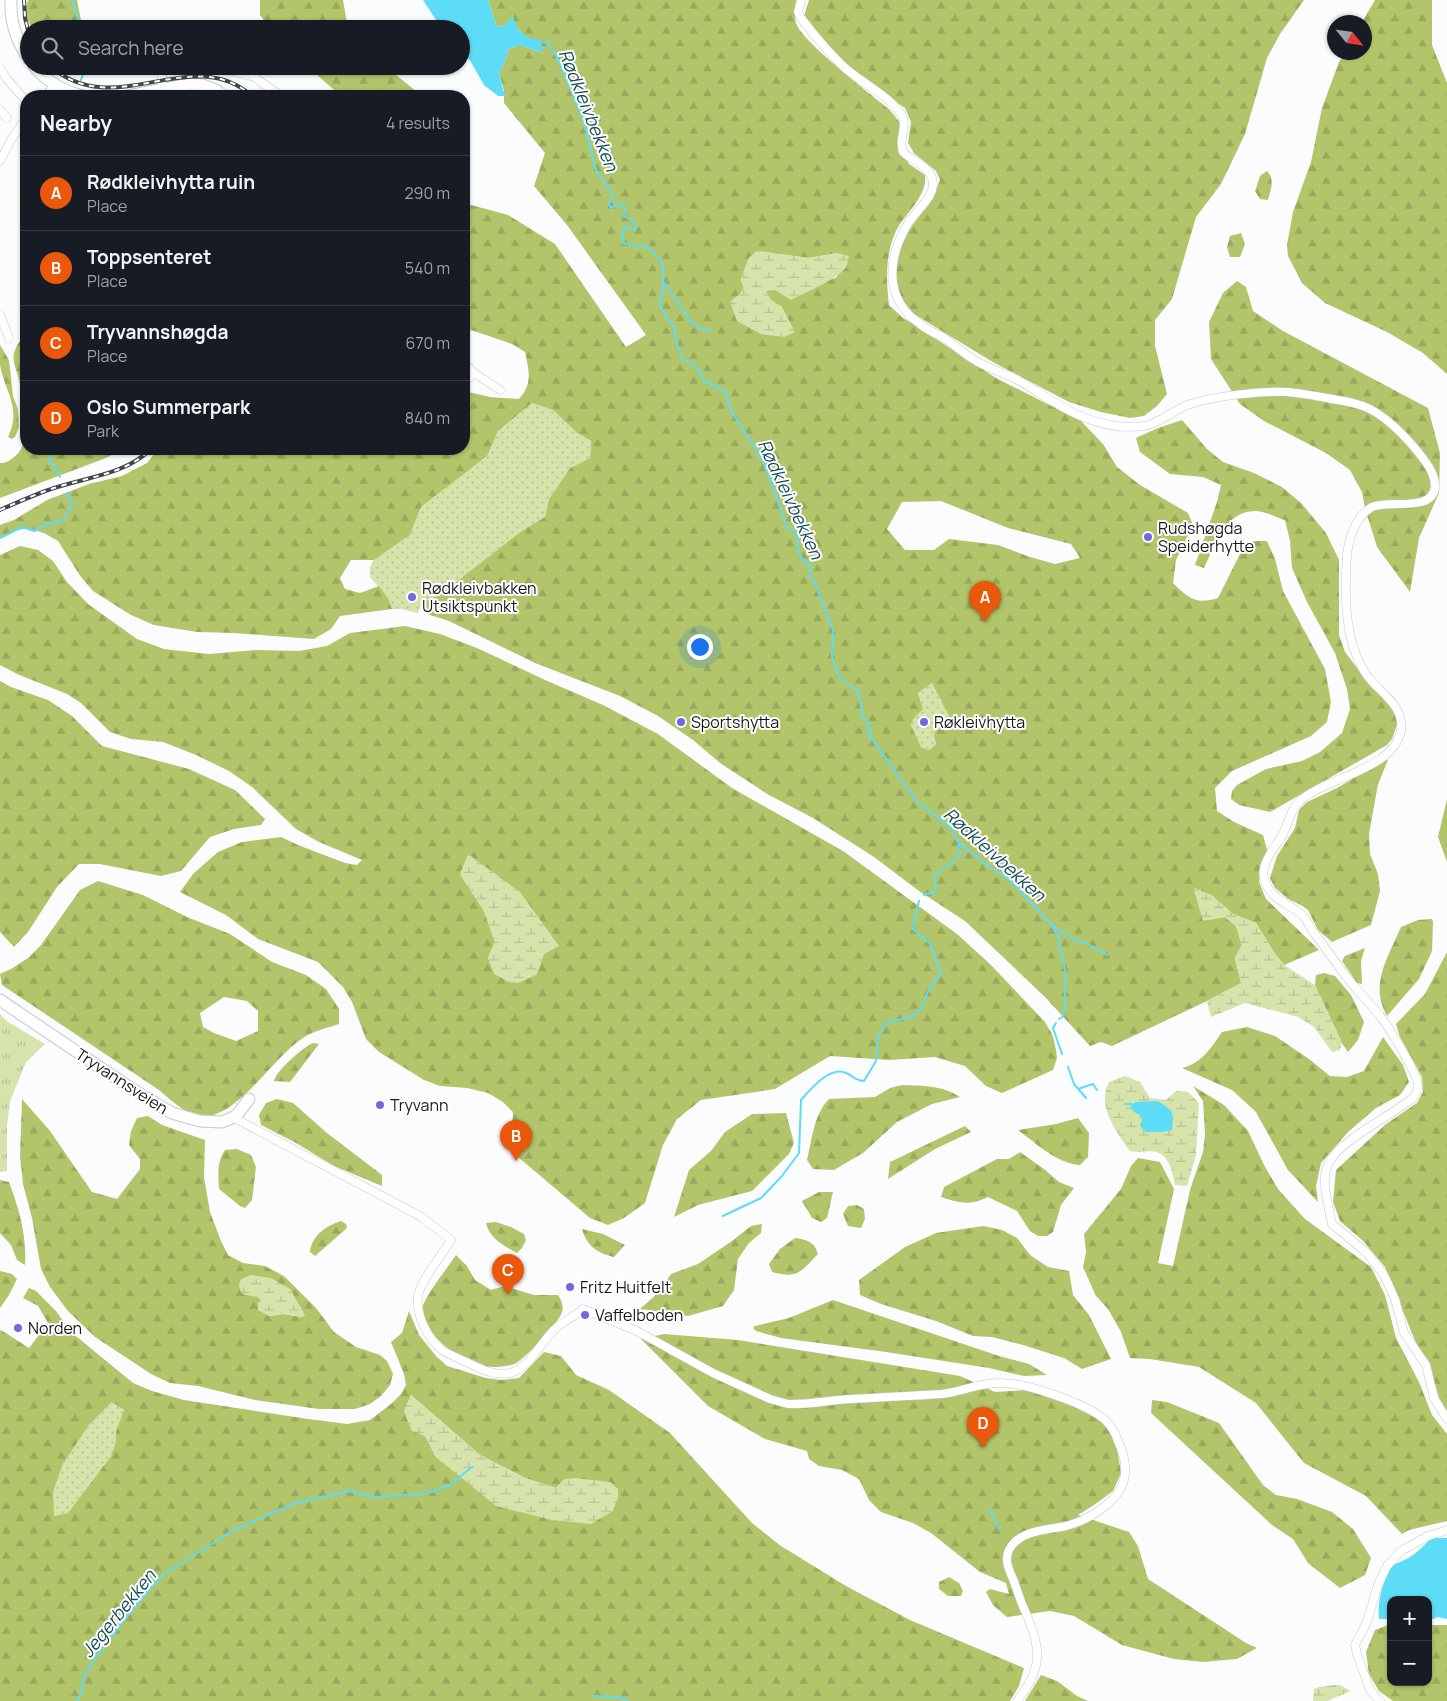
<!DOCTYPE html>
<meta charset="utf-8">
<style>
:root{--surface:#171b24;--page:#242831;--text:#f1f3f6;--muted:#9ea1a6;--line:#363941;--accent:#ea580c}
body{margin:0;font-family:Manrope,sans-serif;background:var(--page);color:var(--text)}
.controls{position:absolute;right:15px;bottom:15px;display:grid;overflow:hidden;border-radius:10px;box-shadow:0 1px 4px #0004}
.controls button{width:45px;height:45px;display:grid;place-items:center;padding:0;border:0;border-bottom:1px solid var(--line);background:var(--surface);color:var(--text);font:25px sans-serif}
.compass{position:absolute;left:1327px;top:15px;width:45px;height:45px;border-radius:50%;background:var(--surface);box-shadow:0 1px 4px #0004;rotate:120deg}
.you{position:absolute;left:699px;top:646px;width:18px;height:18px;margin:-12px;border:4px solid #fff;border-radius:50%;background:#1a73e8;box-shadow:0 0 0 8px #1a73e833}
.badge{display:grid;place-items:center;width:32px;height:32px;border-radius:50%;background:var(--accent);color:#fff;font-size:16px;font-weight:700}
.pin{position:absolute;translate:-50% -41px;filter:drop-shadow(0 1px 2px #0008)}
.pin::after{content:'';position:absolute;top:26px;width:18px;height:15px;background:inherit;clip-path:polygon(0 0,100% 0,50% 100%)}
.list{margin:0;padding:0;list-style:none}
h2{display:flex;justify-content:space-between;align-items:center;height:65px;margin:0;padding:0 20px;font-size:21px}
h2 small{font-size:16px;font-weight:400;color:var(--muted)}
.list li{display:grid;grid-template-columns:32px 1fr auto;gap:15px;align-items:center;box-sizing:border-box;height:75px;padding:0 20px;border-top:1px solid var(--line)}
.list b{display:block;font-size:19px;white-space:nowrap}
.list p{margin:0;font-size:16px;white-space:nowrap;color:var(--muted)}
.list em{font-size:16px;font-style:normal;color:var(--muted)}
.icon{flex:none;width:28px;height:28px;fill:none;stroke:currentColor;stroke-width:2;stroke-linecap:round;stroke-linejoin:round}
.map{position:relative;flex:none;width:1447px;height:1701px;overflow:hidden}
.search{position:absolute;background:var(--surface);box-shadow:0 1px 4px #0004;left:20px;top:20px;width:450px;height:55px;display:flex;align-items:center;gap:12px;box-sizing:border-box;padding:0 18px;border-radius:28px;color:var(--muted);font-size:19px}
.panel{position:absolute;background:var(--surface);box-shadow:0 1px 4px #0004;left:20px;top:90px;width:450px;height:365px;border-radius:20px}
.map>svg:first-child{display:block}
.grass{fill:url(#grass-dots)}
.forest{fill:url(#forest-firs);fill-rule:evenodd}
.wetland{fill:url(#wetland-marsh)}
.park{fill:url(#park-tufts)}
.water{fill:#5ddcf8}
.lines{fill:none;stroke-linecap:round;stroke-linejoin:round}
.stream{stroke:#5ddcf8;stroke-width:2}
.street-casing{stroke:#c1cad3;stroke-width:9}
.secondary-casing{stroke:#c1cad3;stroke-width:13}
.street{stroke:#fff;stroke-width:8}
.secondary{stroke:#fff;stroke-width:11}
.rail-casing{stroke:#434548;stroke-width:4}
.rail{stroke:#fff;stroke-width:2;stroke-dasharray:5.5;stroke-linecap:butt}
.poi-dot{fill:#7468e2;stroke:#fff;stroke-width:2}
.labels{text-anchor:middle;dominant-baseline:central;stroke-width:4;stroke-linejoin:round;paint-order:stroke}
.poi-label{font-size:16px;fill:#16191c;stroke:#fff;text-anchor:start}
.street-label{font-size:16px;fill:#16191c;stroke:#fff}
.water-label{font-size:18px;font-style:italic;fill:#154d58;stroke:#fff}
</style>
<div class="map">
<svg width="1447" height="1701" viewBox="0 0 1447 1701">
<defs>
<pattern id="grass-dots" width="8" height="8" patternUnits="userSpaceOnUse" patternTransform="scale(1.25)"><rect width="8" height="8" fill="#d6e3ab"/><path d="M2 2h.1M6 6h.1" fill="none" stroke="#b7c293" stroke-width="1.8" stroke-linecap="round"/></pattern>
<pattern id="forest-firs" width="22" height="20" patternUnits="userSpaceOnUse" patternTransform="scale(1.25)"><rect width="22" height="20" fill="#b3c56a"/><path d="M5 1l3.5 6h-7zM16 11l3.5 6h-7z" fill="#99a95b"/></pattern>
<pattern id="wetland-marsh" width="20" height="14" patternUnits="userSpaceOnUse" patternTransform="scale(1.25)"><rect width="20" height="14" fill="#d6e3ab"/><path d="M1 5h8M5 5V1M11 12h8M15 12V8" fill="none" stroke="#b7c293"/></pattern>
<pattern id="park-tufts" width="24" height="20" patternUnits="userSpaceOnUse" patternTransform="scale(1.25)"><rect width="24" height="20" fill="#d6e3ab"/><path d="M3 7l-1-3M5 7V3M7 7l1-3M15 17l-1-3M17 17v-4M19 17l1-3" fill="none" stroke="#b7c293"/></pattern>
</defs>
<rect width="100%" height="100%" fill="#fafcfd"/>
<path class="grass" d="M532,403L553,410L577,433L591,441L590,458L570,468L549,499L545,517L523,530L439,595L422,603L418,613L401,609H392L388,598L370,577V567L374,560L410,535L421,507L486,456L498,431Z
M932,683L950,718L949,722L935,731L934,736L936,744L929,750L921,747L911,725L914,718L923,709L918,693Z
M112,1402L124,1410L116,1431V1441L111,1456L68,1513L53,1516V1492L63,1464L89,1425Z"/>
<path class="forest" d="M28,0H77L81,20L85,29H33L24,14Z
M260,0H343L348,29H270L260,15Z
M488,0H798C796,7 794,16 796,23C801,41 872,95 890,110L900,123L897,145L909,164L925,175C928,195 906,213 897,229C885,253 886,280 889,305L902,317L996,378L1081,421L1103,444L1117,467L1140,485L1188,513L1193,525L1176,560L1173,583C1188,598 1196,605 1218,598L1242,550L1254,541H1267L1275,559L1283,591L1325,669L1331,702L1327,722L1311,736L1232,771L1215,788L1217,811L1234,822L1263,835L1268,853L1263,866L1259,882L1266,899L1319,950L1284,965L1275,954L1256,923L1233,914L1211,895L1215,918L1225,917L1236,926L1242,945L1235,958L1241,983L1207,1001L1112,1046L1101,1042L1090,1046L1045,997L965,921L919,891L874,857L813,818L769,795L720,763L693,740L658,716L620,696L535,663L449,621L427,614L422,603L439,595L523,530L545,517L549,499L570,468L590,458L591,441L577,433L553,410L532,403L498,431L487,456L421,507L410,535L374,560H351L340,578L345,589L360,593L379,586L388,598L392,609L340,616L331,629L314,639L234,633L197,632L154,625L131,615L93,591L81,577L58,541L44,533L27,528L11,532L0,537V525L14,520L47,500L89,484L122,476L147,463L158,449H464V391L490,397L519,399C533,383 529,372 525,352L512,344L471,330L464,335V203L508,215L555,244L626,347L646,335L567,225L534,186L545,153L504,103V90L499,74L507,56L508,49L520,45L543,53L524,36L516,26L503,27L496,25ZM757,251L809,258L837,253V277L822,283L765,291L771,300L782,307L730,302L739,295L744,288L741,279L749,258ZM941,501L1008,528L1071,544L1080,558L1055,564L1030,557L998,545L949,539L934,550H905L887,529L902,502ZM932,683L950,718L949,722L935,731L934,736L936,744L929,750L921,747L911,725L914,718L923,709L918,693Z
M809,0H1304L1280,34L1267,58L1245,134L1221,184L1196,217L1172,299L1155,320V346L1167,394L1157,406L1144,416L1130,418L1101,412L1069,402L991,361L909,311L897,290L896,269L899,251L909,230L934,196L940,180L936,171L914,153L908,143L911,122L905,108L858,77L812,30L804,16Z
M1375,0H1432V45L1447,83V374L1423,353L1387,332L1325,303L1302,283L1288,256L1287,245L1293,212L1311,162L1322,108L1339,62L1345,53L1364,52V22H1362Z
M307,66H385L422,96H341Z
M1267,171C1275,180 1271,188 1268,200L1260,199L1255,191L1260,176Z
M1241,233L1245,244L1240,257H1230L1227,247L1230,236Z
M1237,281L1246,287L1253,311L1283,331L1428,408L1440,453L1439,493L1419,538L1410,592L1377,547L1365,508L1362,492L1350,470L1326,453L1264,421L1240,404L1211,359L1209,322L1223,293Z
M26,334V449H123L106,458L0,498V463C6,463 9,461 14,457C35,442 23,398 18,376C16,369 12,361 14,353C16,346 21,339 26,334Z
M0,345L9,360L13,396L18,409L19,427L15,437L12,439L8,437C22,407 5,393 0,365C0,358 0,351 0,345Z
M1182,420L1207,449L1223,462L1254,473L1282,487L1301,503L1326,533L1339,560V635L1345,652L1373,689L1392,704L1398,722L1392,739L1387,745L1270,812L1239,805L1231,799L1232,791L1237,785L1266,769L1302,761L1320,752L1342,733L1350,709L1347,689L1335,653L1307,602L1292,568L1290,541L1285,520C1276,517 1264,511 1255,511C1225,511 1215,546 1204,568L1195,565L1217,502L1221,485L1203,477L1170,474L1140,452L1136,438L1158,428Z
M20,546L38,550L53,561L67,582L88,604L137,639L164,649L209,654L256,650L299,651L327,646L350,633L405,626L440,634L477,648L545,680L603,705L658,734L732,788L843,851L957,934L990,964L1045,1022L1053,1036L1056,1050L1057,1058L1053,1070L1002,1093L986,1086L965,1066L935,1057L889,1060L830,1056L775,1089L701,1100L677,1119L663,1145L645,1203L624,1218L608,1225L590,1218L511,1151L513,1112L503,1102L488,1093L467,1088L440,1086L424,1080L379,1052L366,1039L352,1002L343,987L318,962L258,939L226,915L180,892L193,874L218,852L242,842L281,837L298,845L345,863L357,865L362,860L319,842L296,829L252,787L229,771L196,755L163,742L131,739L110,732L81,703L67,694L17,674L0,665V555ZM460,874L544,954L536,975L488,958L495,942L484,911Z
M0,681L11,687L48,700L72,716L102,746L189,769L235,790L265,819L261,825L234,829L210,837L181,871L161,876L100,864H79L57,887L28,932L14,947L0,932Z
M1384,760H1388L1378,784L1369,834L1370,854L1378,874L1380,891L1371,925L1332,942L1318,930L1308,910L1301,905L1288,899L1275,888L1270,878L1277,856L1295,828L1299,810L1307,802L1337,788Z
M1447,799V862L1438,837Z
M98,881L143,895L187,917L230,934L272,962L306,975L326,989L339,1009V1024C327,1028 313,1031 303,1038C274,1056 239,1116 205,1116C187,1116 172,1101 159,1090L2,985L0,974L11,969L28,958L41,945L80,890ZM224,997L247,1001L258,1011V1031L236,1041L214,1033L203,1027L200,1013Z
M1432,919L1433,922L1432,951L1419,979L1387,1016C1369,984 1388,958 1401,927L1418,920Z
M1365,948L1361,961L1362,984L1357,983L1342,961L1345,956Z
M1447,952V1413L1441,1404L1431,1371L1416,1343L1385,1267L1363,1241L1340,1221L1333,1202L1336,1170L1386,1124L1417,1103L1423,1092L1422,1077L1400,1037L1396,1024L1425,994Z
M1324,973L1335,976L1351,995L1364,1022L1358,1040L1348,1052L1342,1043L1315,985L1316,975Z
M1247,1027L1275,1036L1309,1059L1330,1076L1347,1077L1364,1071L1383,1037L1403,1065L1409,1082L1400,1095L1376,1108L1348,1132L1321,1163L1316,1186L1318,1202L1288,1170L1256,1112L1232,1090L1182,1068C1202,1063 1211,1048 1222,1032Z
M313,1043L319,1044L290,1082L274,1081C276,1071 303,1047 313,1043Z
M902,1085C923,1086 942,1085 960,1097L932,1104L897,1122L863,1153L834,1170L813,1169L807,1160C812,1139 814,1114 829,1099L875,1097L890,1088Z
M1193,1086L1224,1105L1248,1131L1264,1165L1278,1189L1305,1219L1371,1267L1385,1295L1396,1338L1419,1382L1432,1415L1447,1434V1521L1409,1530L1402,1534L1366,1496L1304,1463L1256,1403L1199,1367L1150,1359L1130,1358L1121,1332L1108,1309L1096,1296L1083,1267L1086,1252L1084,1234L1121,1189L1131,1166L1138,1158L1160,1162L1174,1189L1158,1263L1173,1266L1190,1190L1203,1152L1205,1134L1203,1101Z
M22,1099L50,1131L92,1192L117,1199L140,1169V1159L129,1145L131,1131L137,1118L148,1116L162,1125L205,1140L204,1177L210,1212L221,1241L228,1255L243,1263L265,1266L284,1276L316,1308L334,1332L356,1347L380,1355L387,1361L393,1374L390,1385L381,1396L370,1404L355,1409H319L255,1400L198,1386L170,1383L151,1374L95,1337L68,1311L50,1287L41,1269L32,1218L23,1184L20,1156ZM290,1289L299,1306L302,1317L284,1314L269,1316L259,1297Z
M277,1099L293,1103L327,1133L382,1175V1186L334,1166L296,1143L261,1125L259,1115L266,1103Z
M786,1113L794,1143L789,1154L752,1191L698,1205L674,1217L689,1170L711,1151L725,1132L752,1114Z
M1078,1118L1089,1133L1088,1157L1080,1165C1056,1163 1037,1144 1018,1130L1056,1124Z
M965,1126L971,1132L935,1149L888,1179L890,1162Z
M237,1149L251,1155L256,1167L252,1200L245,1208L240,1206L219,1189C218,1174 217,1162 225,1150Z
M1020,1152L1044,1169L1059,1182L1074,1188L1061,1205L1053,1232L1047,1236H1038L1030,1231L1017,1211L988,1197C972,1206 958,1203 941,1197L944,1187L997,1159H1009Z
M0,1180L9,1182C19,1209 27,1236 25,1265L17,1260L11,1245L0,1233Z
M819,1192H833L827,1218L821,1222L812,1218L802,1201Z
M857,1205L864,1209L865,1219L861,1228L848,1226L843,1214L848,1206Z
M341,1221L346,1224L347,1228L315,1256L310,1252C312,1235 326,1226 341,1221Z
M496,1222L511,1227L524,1234L526,1240L522,1248L517,1253C504,1246 489,1238 486,1223Z
M762,1224L761,1233L749,1243L738,1259L734,1290L723,1306L688,1316L640,1309L658,1293L671,1274L698,1264L732,1241L751,1226Z
M983,1226L1002,1230L1017,1238L1030,1255L1048,1267L1069,1271L1073,1295L1089,1315L1111,1359L1082,1369L1064,1358L1023,1345L992,1337L973,1336L936,1321L881,1304L860,1295L859,1280L905,1247L936,1233Z
M582,1229L603,1234L625,1245L614,1257C597,1253 587,1246 582,1229Z
M795,1238C807,1240 814,1241 818,1254C800,1272 799,1279 772,1272L769,1264L780,1249Z
M456,1255L467,1266L475,1280L491,1290L505,1286L534,1295H558C561,1299 564,1307 562,1312C559,1322 528,1355 519,1361C516,1364 509,1366 505,1366C475,1373 422,1340 423,1307C424,1297 449,1266 456,1255Z
M0,1271L12,1274L17,1279L9,1295L0,1308Z
M29,1288L36,1291L56,1311L71,1332L133,1383L152,1391L184,1400L308,1419L347,1424L370,1420L391,1404L401,1394L406,1385L404,1374L391,1342L402,1333L409,1311L419,1335L436,1356L447,1366L486,1378L501,1380L519,1378L544,1352L561,1356L576,1375L609,1390L670,1433L752,1523L781,1546L846,1586L910,1620L1024,1668L1019,1686L1010,1701H0V1331L1,1330L29,1348L48,1323L38,1306L23,1298ZM411,1395L480,1455L525,1478L556,1488L565,1479L552,1520L455,1472L436,1457L425,1436L412,1430L404,1411ZM112,1402L124,1410L116,1431V1441L111,1456L68,1513L54,1516L53,1492L63,1464L89,1425Z
M833,1300L999,1356L1029,1364L1047,1375L1024,1376L989,1368L886,1352L781,1338L756,1331L753,1328L755,1326L789,1318Z
M664,1334L738,1340L960,1376L995,1392L1027,1390L1072,1406L1098,1419L1115,1436L1121,1473L1113,1491L1094,1505L1078,1515L1129,1532L1138,1546L1148,1579L1246,1643L1257,1648L1237,1659L1203,1662L1174,1659L1122,1645L1074,1616L1050,1611L1007,1617L993,1605L986,1592L990,1589L1009,1594L1006,1583L980,1572L931,1533L913,1523L881,1512L869,1500L859,1479L842,1470L819,1466L809,1459L807,1451L765,1439L708,1406L641,1339Z
M1152,1400L1167,1402L1219,1423L1263,1485L1276,1495L1297,1499L1332,1512L1353,1529L1371,1558L1365,1575L1340,1588L1308,1563L1293,1539L1272,1525L1151,1413Z
M949,1577L959,1583L963,1591L961,1596H948L939,1589V1582Z
M1391,1624V1682H1428V1625H1447V1701H1393L1379,1691L1369,1674L1366,1652L1375,1630Z
M1041,1675L1057,1681L1077,1696L1088,1701H1025Z"/>
<path class="wetland" d="M757,251L809,258L837,253L849,256C848,259 848,264 846,267C840,278 804,293 791,300L775,290L766,291L771,300L782,307L795,332L784,337L761,334L737,321L730,302L739,295L744,288L741,279L749,258Z
M468,854L520,892L559,946L544,954L536,975L518,983L509,982L494,974L488,958L495,942L484,911L460,874Z
M1193,887L1211,895L1233,914L1256,923L1275,954L1284,965L1315,985L1342,1043L1340,1050L1332,1052L1314,1027L1298,1017L1245,1003L1211,1017L1207,1001L1241,983L1235,958L1242,945L1236,926L1225,917L1203,921Z
M1125,1076L1140,1082L1150,1098L1166,1100L1176,1091L1188,1092L1199,1103L1196,1155L1187,1186L1175,1185C1172,1170 1169,1152 1151,1151C1143,1151 1139,1153 1130,1151C1120,1137 1104,1116 1105,1097C1105,1092 1107,1087 1109,1082Z
M251,1275L271,1278L290,1289L305,1315L303,1317L284,1314L269,1316L258,1310V1303L261,1300C256,1295 247,1296 241,1293L239,1285L241,1279Z
M411,1395L480,1455L525,1478L556,1488L565,1479L575,1478L610,1482L618,1489V1498L613,1511L591,1524L552,1520L496,1506L436,1457L425,1436L412,1431L404,1411Z
M1334,1685H1340L1351,1691L1327,1701H1313L1314,1689L1319,1687Z"/>
<path class="park" d="M0,1014L8,1022L45,1044L26,1062L10,1101L7,1126V1171L0,1172Z"/>
<path class="water" d="M423,0H488L496,25L503,27L513,16C518,34 523,36 541,41L543,53L520,45L508,49L507,56L499,74L505,96H498L484,85L471,62L461,49V29H442Z
M1158,1101L1171,1110L1173,1118L1172,1130L1162,1132H1146L1140,1126L1142,1120L1140,1115L1134,1112L1131,1107L1135,1102Z
M1434,1538H1447V1619L1438,1617L1428,1621V1600H1391V1619H1379C1377,1600 1383,1582 1392,1565C1401,1562 1410,1558 1418,1551C1424,1546 1427,1541 1434,1538Z"/>
<g class="lines">
<path class="stream" d="M72,0L81,29
M541,41L547,43L555,53L564,73L582,116L596,170L614,196L608,204L612,208L617,203L625,207L624,216L636,223L635,230L625,227L622,233L624,244L647,246L663,264V282L660,305L665,316L674,327L676,341L682,358L698,368L703,380L726,392L729,407L763,461L787,527L796,533C798,548 796,557 810,565V578L814,581L833,630L832,657L840,679L858,691L863,717L868,722L869,730L871,731L868,734L916,800L952,829L957,840L970,852L991,868L1010,880L1052,925L1059,938L1061,954L1066,973L1064,1016L1059,1019
M81,80L86,66
M664,283L692,323L701,329L711,331
M49,449V461L54,465L60,477
M0,538L22,527L34,531L49,523H57L63,519L70,510L72,504L67,493
M924,895L936,891L934,876L960,856L961,852L957,847L959,844
M1052,925L1076,940L1086,943L1107,955
M1056,1023L1053,1028L1062,1054
M1068,1067L1074,1084L1086,1098
M1078,1089L1093,1084L1097,1090
M1125,1104H1132
M723,1216L761,1198L782,1176L799,1153L801,1100C810,1090 830,1065 846,1073C854,1076 853,1080 864,1081L876,1061L878,1035L888,1022L912,1017L922,1008L927,993L941,972L930,944L912,928L919,901
M990,1509L1000,1529
M592,1696L616,1697L628,1701
M77,1701L81,1693L85,1673L124,1620L161,1576L232,1531L295,1503L349,1491L376,1497L428,1493L448,1486L472,1467"/>
<g class="street-casing">
<path id="street" d="M801,0L798,12L801,18C814,35 828,52 844,67C859,81 896,100 903,118C907,129 898,140 903,152C911,160 928,166 932,178C938,197 915,210 907,225C887,260 884,299 920,324C928,331 938,334 947,340C956,346 964,354 973,359C986,368 1002,372 1016,379C1050,398 1076,421 1116,426C1126,427 1138,428 1148,425C1163,421 1175,409 1190,404C1216,396 1258,391 1285,392C1301,393 1316,396 1332,399C1346,401 1358,403 1370,409C1391,420 1414,445 1427,464C1432,471 1435,479 1435,487C1432,513 1390,499 1372,507C1356,516 1349,537 1347,555C1345,588 1344,626 1357,657C1360,664 1363,671 1369,678C1381,693 1404,706 1401,730C1395,770 1325,777 1300,801C1290,810 1288,825 1282,836C1278,843 1272,849 1269,856C1263,866 1261,876 1267,886C1275,902 1293,905 1303,916C1307,920 1309,925 1312,930C1323,945 1334,960 1345,975C1356,989 1369,1003 1381,1017C1395,1036 1407,1058 1417,1079L1418,1089L1414,1097C1392,1116 1332,1143 1326,1170C1322,1187 1329,1207 1332,1224L1367,1253L1384,1275L1395,1299L1404,1333L1426,1365L1434,1398L1447,1419
M214,66L254,77L281,96
M0,68L6,78L26,101
M162,89V76L164,70L176,66
M218,91L233,96
M46,96L54,85
M0,110L7,118
M0,161L11,140L26,118
M0,315L9,338
M464,363L474,373L500,390
M464,379L469,378L474,373
M234,1118L420,1216L451,1240C443,1254 420,1281 418,1296C416,1315 427,1338 442,1350C451,1356 463,1360 473,1365C485,1371 499,1377 513,1372C532,1364 541,1342 555,1329C564,1321 575,1316 583,1309L637,1331L713,1373L770,1399L788,1404C809,1405 830,1400 852,1399C882,1397 912,1396 942,1394C961,1392 979,1383 998,1383C1024,1382 1083,1402 1104,1419C1111,1425 1115,1432 1118,1441C1125,1456 1129,1472 1121,1488C1111,1506 1086,1521 1066,1526C1047,1530 1019,1530 1009,1550C1004,1560 1009,1570 1013,1579C1016,1587 1019,1596 1022,1604C1039,1643 1047,1665 1017,1701
M1380,1701L1370,1690L1357,1654L1355,1645L1367,1622L1378,1585L1387,1566L1401,1551L1428,1536L1447,1530"/>
</g>
<g class="secondary-casing">
<path id="secondary" d="M11,0C10,21 17,42 29,59
M34,66C47,82 63,91 83,96
M128,96L190,84L203,85L218,91
M0,1000L132,1089L172,1113L200,1121L222,1122L236,1116L249,1099"/>
</g>
<use href="#street" class="street"/>
<use href="#secondary" class="secondary"/>
<g class="rail-casing">
<path id="rail" d="M24,0L25,18L29,34
M50,66C115,123 191,42 252,96
M0,510C18,502 36,494 54,488C88,477 126,474 151,449"/>
</g>
<use href="#rail" class="rail"/>
</g>
<g class="poi-dot">
<circle cx="1148" cy="537" r="5"/>
<circle cx="412" cy="597" r="5"/>
<circle cx="681" cy="722" r="5"/>
<circle cx="924" cy="722" r="5"/>
<circle cx="380" cy="1105" r="5"/>
<circle cx="570" cy="1287" r="5"/>
<circle cx="585" cy="1315" r="5"/>
<circle cx="18" cy="1328" r="5"/>
</g>
<g class="labels">
<g class="poi-label">
<text x="1158" y="528">Rudshøgda<tspan x="1158" dy="18">Speiderhytte</tspan></text>
<text x="422" y="588">Rødkleivbakken<tspan x="422" dy="18">Utsiktspunkt</tspan></text>
<text x="691" y="722">Sportshytta</text>
<text x="934" y="722">Røkleivhytta</text>
<text x="390" y="1105">Tryvann</text>
<text x="580" y="1287">Fritz Huitfelt</text>
<text x="595" y="1315">Vaffelboden</text>
<text x="28" y="1328">Norden</text>
</g>
<g class="street-label">
<text transform="translate(122 1081) rotate(33)">Tryvannsveien</text>
</g>
<g class="water-label">
<text transform="translate(589 110) rotate(68)">Rødkleivbekken</text>
<text transform="translate(791 499) rotate(65)">Rødkleivbekken</text>
<text transform="translate(995 854) rotate(42)">Rødkleivbekken</text>
<text transform="translate(118 1613) rotate(-51)">Jegerbekken</text>
</g>
</g>
</svg>
<div class="controls">
<button>+</button>
<button>−</button>
</div>
<svg class="compass" viewBox="-18 -18 36 36"><path d="M0-13l5 13h-10z" fill="#e53935"/><path d="M0 13l5-13h-10z" fill="#9ea1a6"/></svg>
<div class="you"></div>
<div class="pin badge" style="left:985px;top:622px">A</div>
<div class="pin badge" style="left:516px;top:1161px">B</div>
<div class="pin badge" style="left:508px;top:1295px">C</div>
<div class="pin badge" style="left:983px;top:1448px">D</div>
<div class="search"><svg class="icon" aria-label="search" viewBox="0 0 24 24"><circle cx="10" cy="10" r="6"/><path d="M15 15l6 6"/></svg>Search here</div>
<section class="panel">
<h2>Nearby<small>4 results</small></h2>
<ul class="list">
<li><span class="badge">A</span><div><b>Rødkleivhytta ruin</b><p>Place</p></div><em>290 m</em></li>
<li><span class="badge">B</span><div><b>Toppsenteret</b><p>Place</p></div><em>540 m</em></li>
<li><span class="badge">C</span><div><b>Tryvannshøgda</b><p>Place</p></div><em>670 m</em></li>
<li><span class="badge">D</span><div><b>Oslo Summerpark</b><p>Park</p></div><em>840 m</em></li>
</ul>
</section>
</div>
